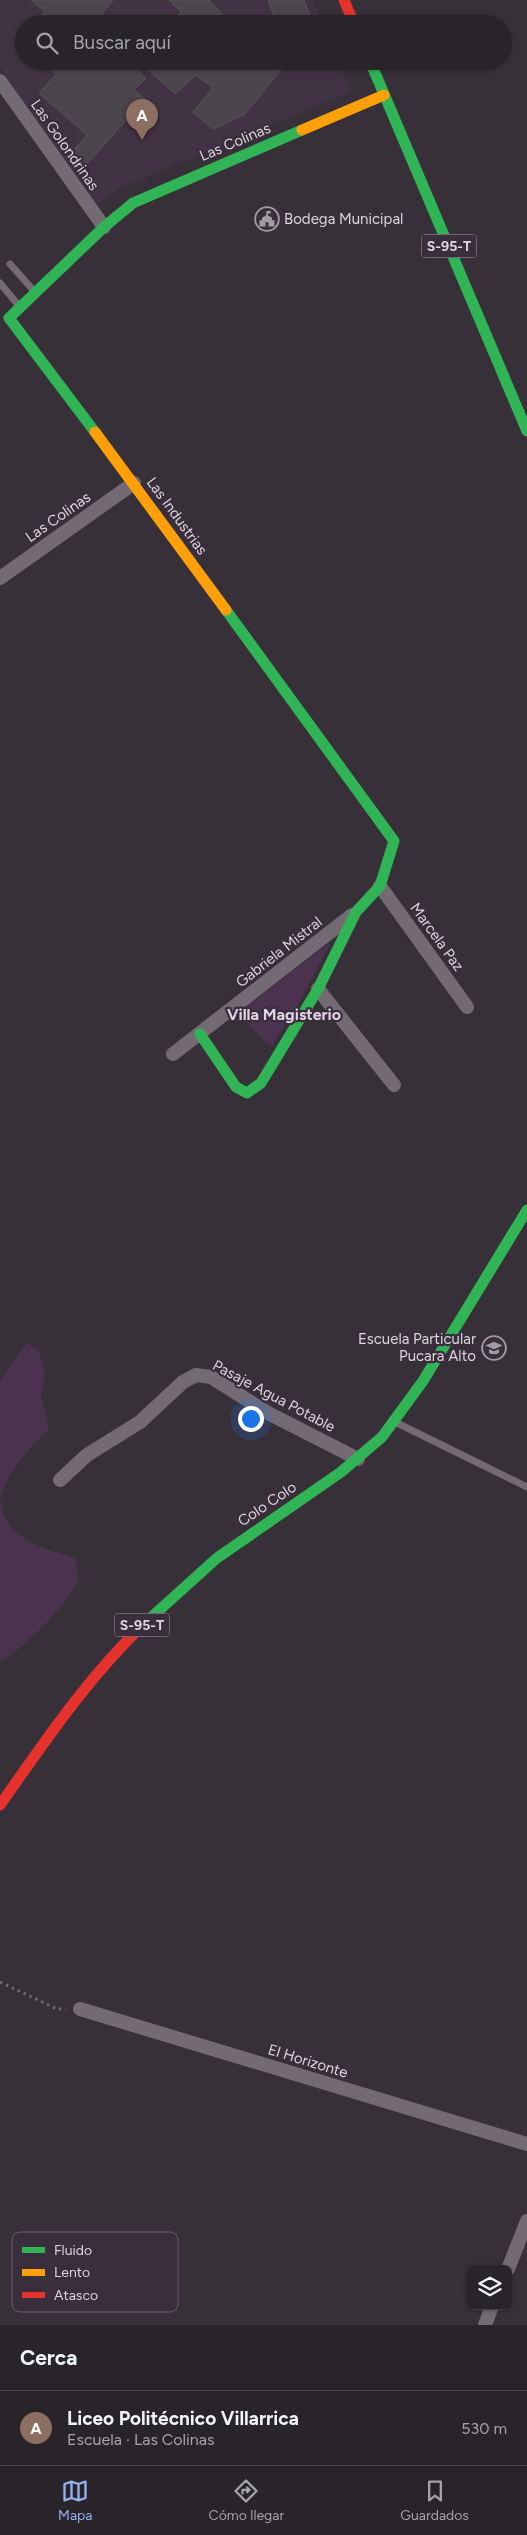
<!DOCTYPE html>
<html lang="es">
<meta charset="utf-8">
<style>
:root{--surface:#29242a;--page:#312c32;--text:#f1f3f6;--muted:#a5a4a8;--line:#454147;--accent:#95b2f1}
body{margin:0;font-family:Figtree,sans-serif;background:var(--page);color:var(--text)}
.controls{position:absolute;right:15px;bottom:15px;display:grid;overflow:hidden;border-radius:8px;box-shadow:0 1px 4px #0004}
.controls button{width:45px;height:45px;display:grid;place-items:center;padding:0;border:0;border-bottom:1px solid var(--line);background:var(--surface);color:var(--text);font:25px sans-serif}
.you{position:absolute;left:250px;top:1418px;width:18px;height:18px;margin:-12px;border:4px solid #fff;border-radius:50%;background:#1a73e8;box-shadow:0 0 0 8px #1a73e833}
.badge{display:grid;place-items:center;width:32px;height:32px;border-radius:50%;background:var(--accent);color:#fff;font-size:16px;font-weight:700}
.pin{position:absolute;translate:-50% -41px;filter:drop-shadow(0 1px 2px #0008)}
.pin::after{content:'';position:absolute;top:26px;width:18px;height:15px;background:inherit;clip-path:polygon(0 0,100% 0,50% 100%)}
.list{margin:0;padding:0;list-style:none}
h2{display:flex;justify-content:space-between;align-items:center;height:65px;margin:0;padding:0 20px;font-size:21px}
h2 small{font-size:16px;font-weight:400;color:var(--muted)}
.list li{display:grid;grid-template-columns:32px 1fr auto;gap:15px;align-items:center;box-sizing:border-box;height:75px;padding:0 20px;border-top:1px solid var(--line)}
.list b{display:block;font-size:19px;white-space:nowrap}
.list p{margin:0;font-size:16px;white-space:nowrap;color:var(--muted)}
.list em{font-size:16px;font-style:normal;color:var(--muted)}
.icon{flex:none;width:28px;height:28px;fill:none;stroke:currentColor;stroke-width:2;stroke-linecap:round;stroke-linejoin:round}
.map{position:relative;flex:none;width:527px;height:2325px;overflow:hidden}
.search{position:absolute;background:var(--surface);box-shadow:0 1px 4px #0004;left:15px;right:15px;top:15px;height:55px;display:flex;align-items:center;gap:12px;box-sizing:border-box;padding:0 18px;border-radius:28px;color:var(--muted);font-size:19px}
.sheet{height:140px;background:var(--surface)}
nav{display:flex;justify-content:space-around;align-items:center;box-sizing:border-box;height:70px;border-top:1px solid var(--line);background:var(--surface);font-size:14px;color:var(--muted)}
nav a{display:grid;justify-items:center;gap:2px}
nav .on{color:var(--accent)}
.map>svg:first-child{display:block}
.built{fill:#413244}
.green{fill:#4b324f}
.building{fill:#4b454c;stroke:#59545a}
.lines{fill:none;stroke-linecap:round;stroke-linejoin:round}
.path{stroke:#716973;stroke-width:3;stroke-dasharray:2.5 4;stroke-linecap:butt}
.lane{stroke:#736a74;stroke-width:7}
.street{stroke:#736a74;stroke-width:14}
.fast{stroke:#30b455;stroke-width:11}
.slow{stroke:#ff9f0a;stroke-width:11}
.jam{stroke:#e5322d;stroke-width:11}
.labels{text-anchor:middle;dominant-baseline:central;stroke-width:4.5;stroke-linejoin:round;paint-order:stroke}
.shield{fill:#3a2d3c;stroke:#aca3ad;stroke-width:1}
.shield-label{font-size:14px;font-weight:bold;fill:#ddd5de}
.street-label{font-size:15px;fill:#ddd5de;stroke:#3a2d3c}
.poi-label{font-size:15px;fill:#ddd5de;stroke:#3a2d3c;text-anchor:start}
.neighbourhood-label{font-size:16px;font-weight:bold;fill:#e2d2e5;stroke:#3a2d3c}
.key{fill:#3a2d3c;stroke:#6b5f6d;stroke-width:1}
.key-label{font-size:14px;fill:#ddd5de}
</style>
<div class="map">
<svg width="527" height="2325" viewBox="0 0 527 2325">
<rect width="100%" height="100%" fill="#373038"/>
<path class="built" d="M0,0H313L323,24H24V61H338L351,92L122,187L93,208L0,67Z"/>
<path class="green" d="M331,942L299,1003L271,1047L237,1013Z
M27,1343L38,1349L45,1374L41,1394L49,1429C25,1455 12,1464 0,1499V1380Z
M0,1500C2,1506 3,1514 6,1519C20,1543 51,1551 75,1558L79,1580C58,1614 32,1640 0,1663Z"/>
<path class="building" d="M31,0H113L94,24H35L45,11Z
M169,0H209L231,24H171L181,12Z
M268,0H304L313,24H277Z
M24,38V49L19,45Z
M40,61H65L55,73Z
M68,61H127L146,78L134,90L145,99L85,166L71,153L87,135L39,93Z
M156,61H288L245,114L213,129L193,112L213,88L196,75L175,94L149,70Z"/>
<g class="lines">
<path class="path" d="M0,1982L57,2009H66"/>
<path class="lane" d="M10,264L34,291
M0,283L19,306
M397,1423L527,1487"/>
<path class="street" d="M0,81L104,227
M0,578L134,483
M380,886L467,1007
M318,989L394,1085
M173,1054L352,915
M60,1480L87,1455L140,1422L183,1382L196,1375L211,1377L268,1413L358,1459
M80,2009L527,2144
M508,2269L527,2221
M485,2325L492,2306"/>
<path class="fast" d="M370,61L527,431
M95,432L9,318L104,227L133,203L302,130
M200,1034L236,1087L247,1093L261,1083L318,989L356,912L380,886L394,841L226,610
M145,1623L217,1558L341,1472L382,1437L423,1381L527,1210"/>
<path class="slow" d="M302,130L384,95
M95,432L226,610"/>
<path class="jam" d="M344,0L354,24
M0,1805C45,1741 88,1677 145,1623"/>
</g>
<defs>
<g id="civic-ring" transform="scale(1.25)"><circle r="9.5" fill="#3a2d3c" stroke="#a39ba4" stroke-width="1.5"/><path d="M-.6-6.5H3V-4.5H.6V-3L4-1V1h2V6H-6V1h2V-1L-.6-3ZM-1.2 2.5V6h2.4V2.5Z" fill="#a39ba4"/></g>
<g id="school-ring" transform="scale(1.25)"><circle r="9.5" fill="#3a2d3c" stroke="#a39ba4" stroke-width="1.5"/><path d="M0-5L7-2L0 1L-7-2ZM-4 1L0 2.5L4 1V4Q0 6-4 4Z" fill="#a39ba4"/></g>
</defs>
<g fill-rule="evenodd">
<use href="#civic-ring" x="267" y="219"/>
<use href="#school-ring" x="494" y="1348"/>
</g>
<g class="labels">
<g class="shield">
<rect x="421.5" y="234.5" width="55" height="23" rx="4"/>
<rect x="114.5" y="1613.5" width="55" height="23" rx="4"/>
</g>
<g class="shield-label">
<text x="449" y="246">S-95-T</text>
<text x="142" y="1625">S-95-T</text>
</g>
<g class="street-label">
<text transform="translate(235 142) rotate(-23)">Las Colinas</text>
<text transform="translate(65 145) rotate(55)">Las Golondrinas</text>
<text transform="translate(177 516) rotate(54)">Las Industrias</text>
<text transform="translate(58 517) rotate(-35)">Las Colinas</text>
<text transform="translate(437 937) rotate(54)">Marcela Paz</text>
<text transform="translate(279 952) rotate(-38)">Gabriela Mistral</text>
<text transform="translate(274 1396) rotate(28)">Pasaje Agua Potable</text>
<text transform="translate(267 1504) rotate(-34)">Colo Colo</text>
<text transform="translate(308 2061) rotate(17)">El Horizonte</text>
</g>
<g class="poi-label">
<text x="284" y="219">Bodega Municipal</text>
<text x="476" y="1339" text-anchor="end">Escuela Particular<tspan x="476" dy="17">Pucara Alto</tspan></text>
</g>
<g class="neighbourhood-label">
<text x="284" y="1014">Villa Magisterio</text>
</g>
</g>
<rect x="12" y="2232" width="166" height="80" rx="8" class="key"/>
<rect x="22" y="2247" width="23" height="6" fill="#30b455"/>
<rect x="22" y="2269" width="23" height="7" fill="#ff9f0a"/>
<rect x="22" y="2292" width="23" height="6" fill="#e5322d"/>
<g class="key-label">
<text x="54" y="2255">Fluido</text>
<text x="54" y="2277">Lento</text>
<text x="54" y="2300">Atasco</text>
</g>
</svg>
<div class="controls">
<button><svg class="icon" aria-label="layers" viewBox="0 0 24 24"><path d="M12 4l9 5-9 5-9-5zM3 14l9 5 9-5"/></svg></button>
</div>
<div class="you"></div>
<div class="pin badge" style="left:142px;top:140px;background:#8d6e63">A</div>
<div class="search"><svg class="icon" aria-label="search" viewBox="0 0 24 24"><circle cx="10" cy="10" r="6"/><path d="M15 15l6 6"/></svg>Buscar aquí</div>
</div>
<section class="sheet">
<h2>Cerca<small></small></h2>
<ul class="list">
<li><span class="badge" style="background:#8d6e63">A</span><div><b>Liceo Politécnico Villarrica</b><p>Escuela · Las Colinas</p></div><em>530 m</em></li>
</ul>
</section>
<nav>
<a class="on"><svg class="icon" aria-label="map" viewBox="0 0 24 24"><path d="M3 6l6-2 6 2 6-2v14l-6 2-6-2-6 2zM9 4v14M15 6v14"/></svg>Mapa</a>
<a><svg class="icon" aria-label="directions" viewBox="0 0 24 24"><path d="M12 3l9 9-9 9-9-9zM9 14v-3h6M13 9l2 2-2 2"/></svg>Cómo llegar</a>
<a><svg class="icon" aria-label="saved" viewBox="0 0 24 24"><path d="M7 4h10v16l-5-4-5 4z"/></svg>Guardados</a>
</nav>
